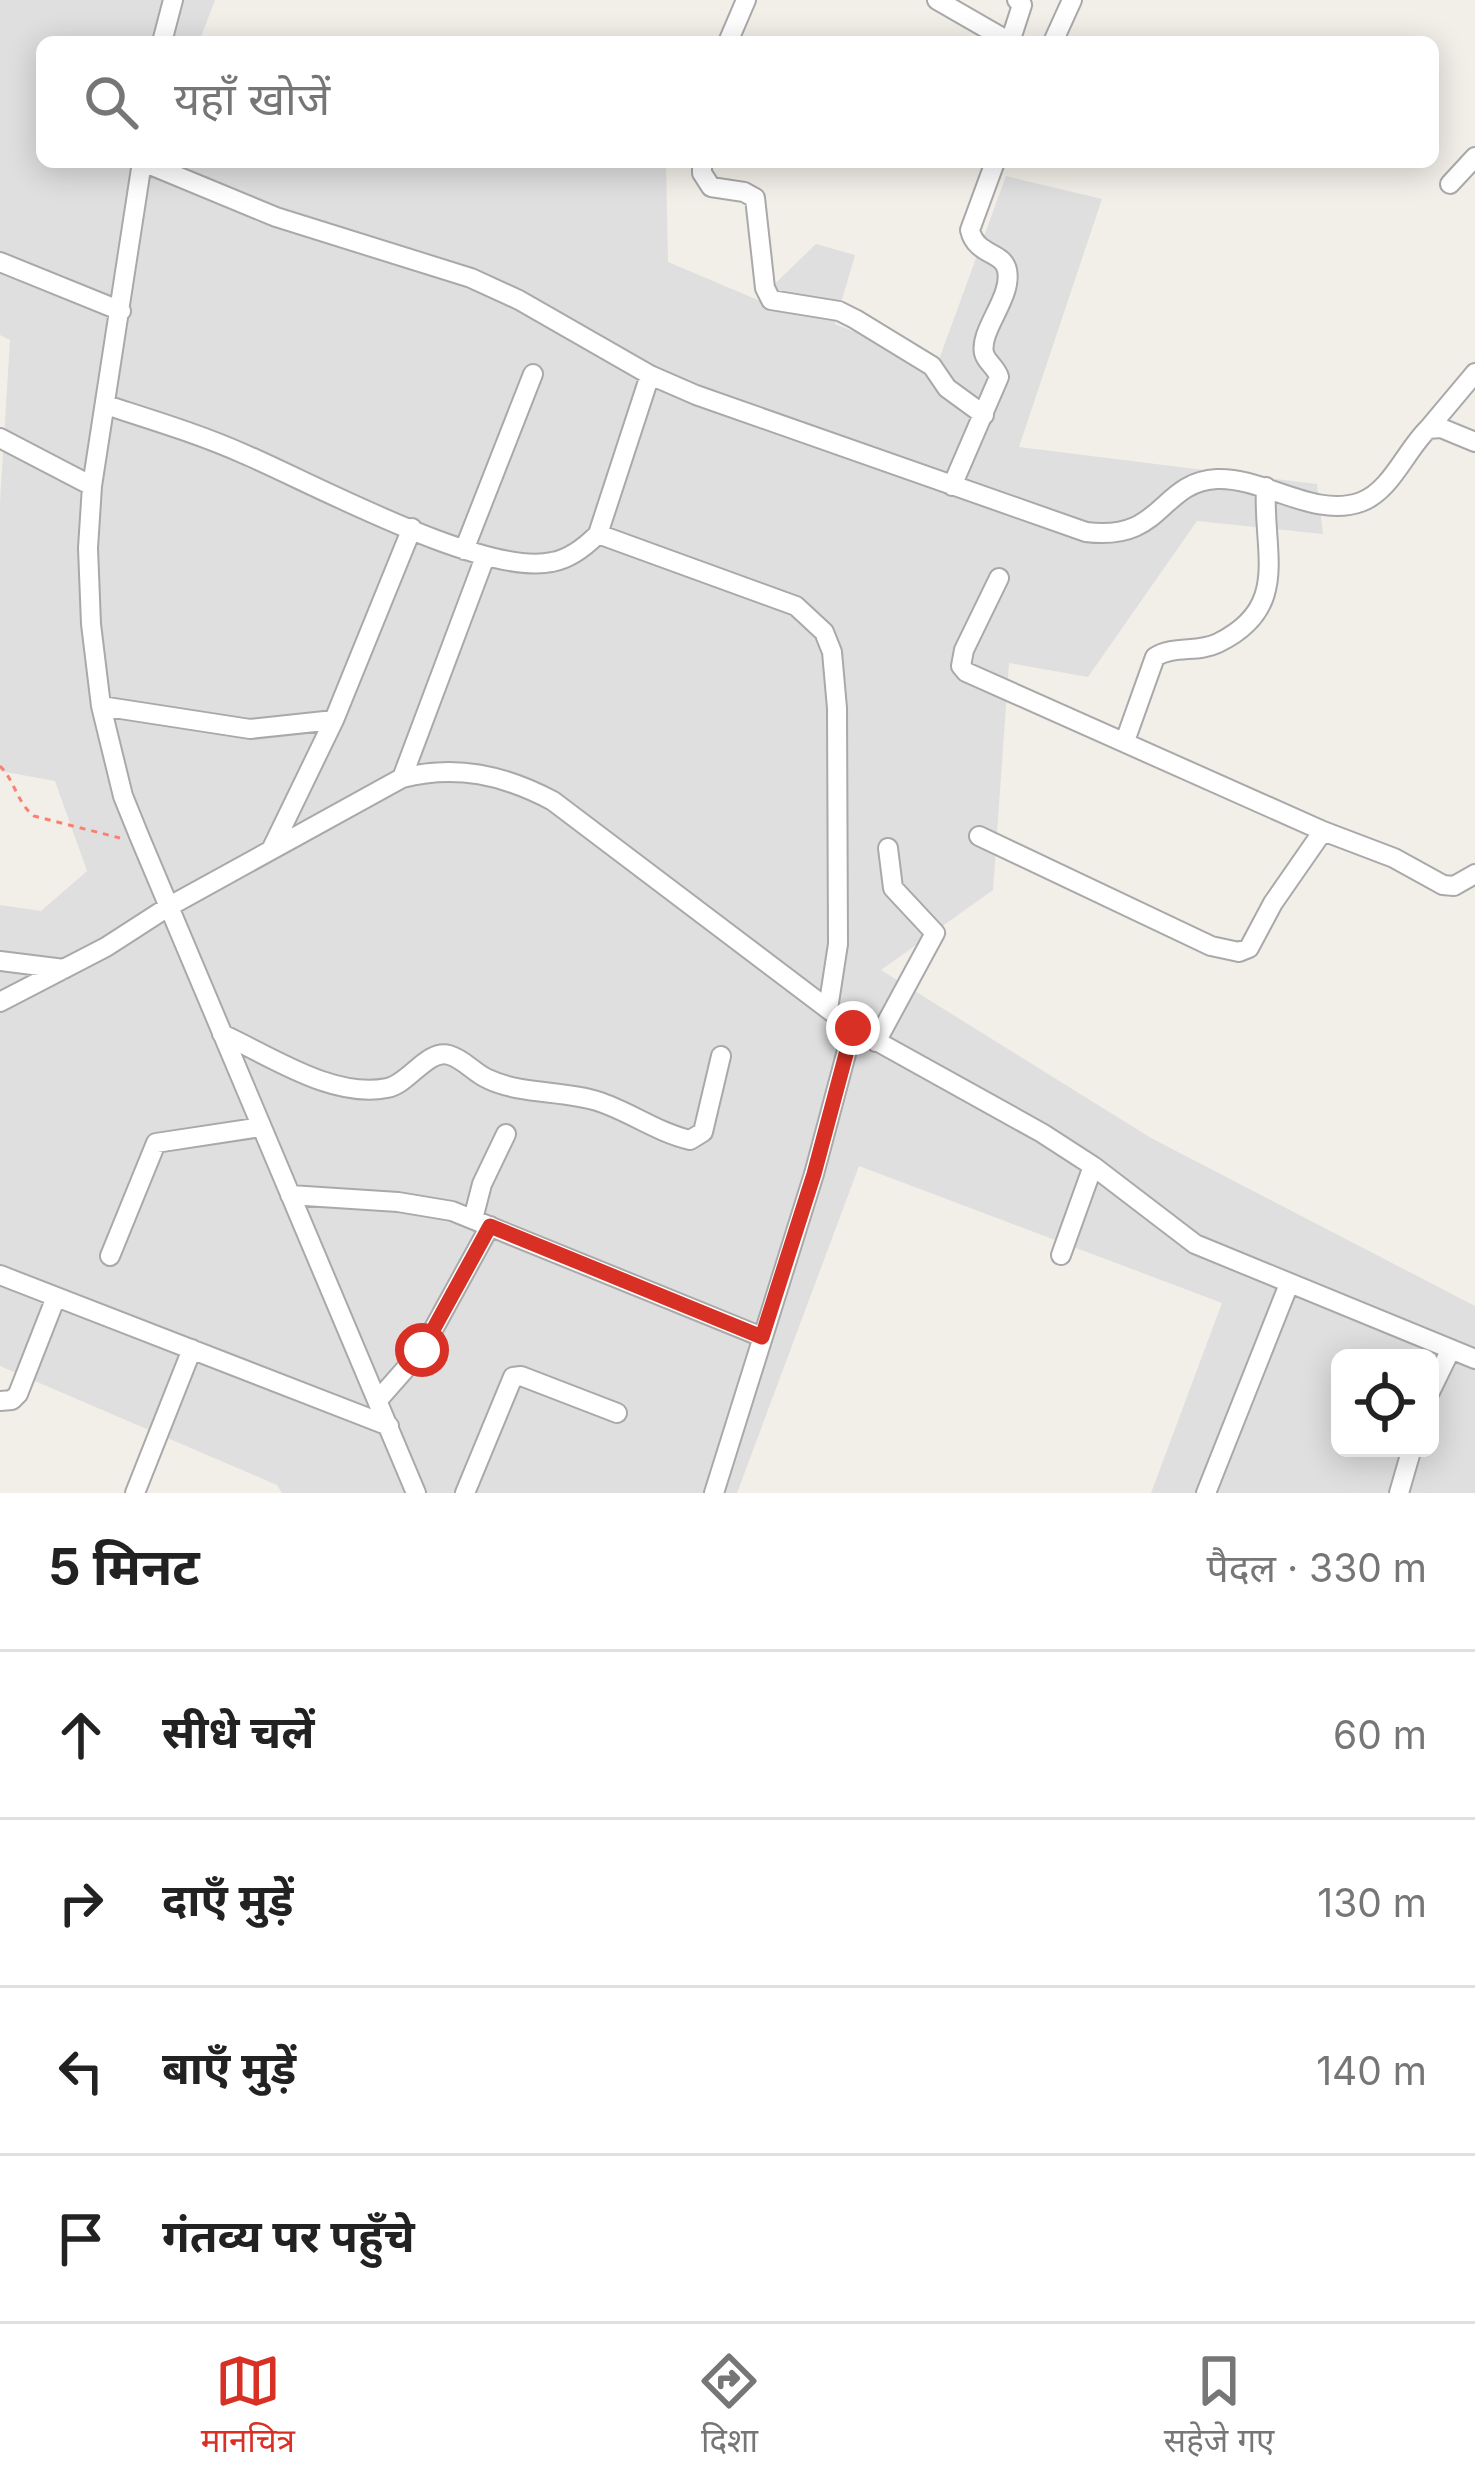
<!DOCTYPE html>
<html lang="hi">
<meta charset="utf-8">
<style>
:root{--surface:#fff;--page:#f2f2f2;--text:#222;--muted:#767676;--line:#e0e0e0;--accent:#d93025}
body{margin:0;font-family:Inter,"Noto Sans Devanagari",sans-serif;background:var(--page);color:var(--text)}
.controls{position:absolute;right:36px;bottom:36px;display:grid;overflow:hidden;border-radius:18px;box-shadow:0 6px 30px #0003}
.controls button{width:108px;height:108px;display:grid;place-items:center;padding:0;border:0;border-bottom:3px solid var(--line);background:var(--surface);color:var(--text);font:60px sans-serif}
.stop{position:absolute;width:36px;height:36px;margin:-27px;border:9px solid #d93025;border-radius:50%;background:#fff}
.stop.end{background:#d93025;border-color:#fff;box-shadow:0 3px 12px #0008}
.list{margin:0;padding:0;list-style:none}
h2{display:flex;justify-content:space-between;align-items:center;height:156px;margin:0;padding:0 48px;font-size:51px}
h2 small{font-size:39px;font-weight:400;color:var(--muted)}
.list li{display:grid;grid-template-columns:78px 1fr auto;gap:36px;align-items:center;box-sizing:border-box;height:168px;padding:0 48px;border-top:3px solid var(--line)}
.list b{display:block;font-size:45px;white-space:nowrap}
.list em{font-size:39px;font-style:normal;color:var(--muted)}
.icon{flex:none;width:66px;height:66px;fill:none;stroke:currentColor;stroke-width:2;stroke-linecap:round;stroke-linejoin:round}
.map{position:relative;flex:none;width:1475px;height:1493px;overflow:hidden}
.search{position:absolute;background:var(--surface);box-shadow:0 6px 30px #0003;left:36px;right:36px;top:36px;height:132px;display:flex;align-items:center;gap:30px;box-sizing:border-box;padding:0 42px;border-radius:18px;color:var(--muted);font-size:45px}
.sheet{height:828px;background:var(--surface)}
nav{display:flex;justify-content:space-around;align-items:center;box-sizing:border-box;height:168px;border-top:3px solid var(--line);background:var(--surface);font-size:33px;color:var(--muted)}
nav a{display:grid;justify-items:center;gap:6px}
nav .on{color:var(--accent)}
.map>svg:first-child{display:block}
.residential{fill:#e0dfdf;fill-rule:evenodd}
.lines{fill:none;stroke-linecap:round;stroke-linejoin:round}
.minor-casing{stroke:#a9a9a9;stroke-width:22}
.path{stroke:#fa8072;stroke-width:3;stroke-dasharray:6 6;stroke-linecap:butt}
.minor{stroke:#fff;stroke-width:18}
.route{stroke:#d93025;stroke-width:15}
</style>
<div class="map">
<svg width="1475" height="1493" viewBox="0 0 1475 1493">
<rect width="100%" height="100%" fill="#f2efe9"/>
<path class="residential" d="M0,0H215L199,42H42V162H666L668,262L758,300L816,244L855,255L835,324L937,365L1006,176L1102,199L1019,447L1317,484L1323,534L1197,521L1088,677L1009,663L993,890L881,970L1151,1138L1475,1306V1493H1151L1222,1303L859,1166L737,1493H282L277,1485L0,1366V905L41,911L87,871L55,781L0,771V502L10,340L0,335ZM1340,1358H1430V1448H1340Z"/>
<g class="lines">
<g class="minor-casing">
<path id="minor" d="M937,0L1010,42
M162,42L173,0
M728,42L746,0
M1010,42L1022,5L1017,0
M1053,42L1072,0
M142,162L92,486L88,548L91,624L101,706L123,796L140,838L416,1493
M143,162L276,217L471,278L519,300L650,375L696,395L1086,532C1164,542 1159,482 1217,479C1264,477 1314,519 1361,502C1391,491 1406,450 1428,429L1441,428L1475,442
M702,162V173L711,187L744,192L755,198L765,288L771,300L839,311L855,319L932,366L947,388L984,415
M1450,184L1475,157
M0,262L121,311
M650,375L598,534L796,606L824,632L832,652L837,708L838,944L828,1009
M106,405C152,420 199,434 244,454C312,483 484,577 552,562C570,559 586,546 598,534
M1428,429L1475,373
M0,438L92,486
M952,486L999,377C996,367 986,362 984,353C979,330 1013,297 1007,270C1003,251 976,256 970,230L995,162
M464,550L533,374
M999,578L964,650L961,666L966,672L1323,831L1394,858L1443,885L1454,886L1475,874
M101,706L250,729L334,720
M1125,741L1155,657C1174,645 1198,653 1218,643C1292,607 1262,551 1266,487
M402,778L485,557
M979,836L1211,946L1239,952L1249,948L1273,903L1323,831
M272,848L334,720L412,528
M0,961L64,969
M0,1002L106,947L168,907L402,778C456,764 504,775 553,801L853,1028L1042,1133L1093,1166L1195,1244L1475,1359
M222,1034C269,1055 332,1099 387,1088C409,1084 427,1049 449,1055C464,1059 474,1073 488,1079C522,1095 562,1090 597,1101C629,1111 656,1132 690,1140L703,1132L721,1056
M876,1042L935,933L893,888L888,848
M290,1195L398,1202L452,1211L762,1337
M473,1219L482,1184L506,1134
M1061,1255L1093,1166
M110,1256L156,1143L261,1127
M0,1275L389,1426
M1430,1392L1451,1349
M378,1400L422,1350L490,1226
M0,1401L12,1400L18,1394L56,1297
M135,1493L192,1349
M465,1493L513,1377L521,1376L617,1413
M714,1493L814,1174L853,1028
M1206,1493L1289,1284
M1399,1493L1412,1448"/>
</g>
<path class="path" d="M0,766C15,781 17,803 34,816L120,838"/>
<use href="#minor" class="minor"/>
</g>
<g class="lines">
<path class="route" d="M422,1350L490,1226L762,1337L814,1174L853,1028"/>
</g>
</svg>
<div class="controls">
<button><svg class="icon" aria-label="locate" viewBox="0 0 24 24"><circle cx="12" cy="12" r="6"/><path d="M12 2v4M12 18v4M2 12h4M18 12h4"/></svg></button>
</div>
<div class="stop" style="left:422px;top:1350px"></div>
<div class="stop end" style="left:853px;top:1028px"></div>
<div class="search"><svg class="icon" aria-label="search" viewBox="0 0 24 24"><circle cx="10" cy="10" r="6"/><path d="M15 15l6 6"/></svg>यहाँ खोजें</div>
</div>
<section class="sheet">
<h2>5 मिनट<small>पैदल · 330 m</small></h2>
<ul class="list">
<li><svg class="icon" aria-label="ahead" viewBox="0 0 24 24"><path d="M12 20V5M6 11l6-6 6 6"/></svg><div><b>सीधे चलें</b></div><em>60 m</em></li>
<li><svg class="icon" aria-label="right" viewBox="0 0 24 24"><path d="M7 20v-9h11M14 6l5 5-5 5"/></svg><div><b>दाएँ मुड़ें</b></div><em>130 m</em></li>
<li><svg class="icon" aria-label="left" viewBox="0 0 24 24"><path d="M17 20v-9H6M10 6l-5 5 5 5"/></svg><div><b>बाएँ मुड़ें</b></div><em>140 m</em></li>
<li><svg class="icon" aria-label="arrive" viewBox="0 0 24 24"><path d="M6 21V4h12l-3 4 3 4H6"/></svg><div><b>गंतव्य पर पहुँचे</b></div></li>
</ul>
</section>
<nav>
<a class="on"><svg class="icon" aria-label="map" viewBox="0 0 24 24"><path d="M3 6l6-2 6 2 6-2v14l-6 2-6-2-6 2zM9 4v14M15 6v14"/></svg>मानचित्र</a>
<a><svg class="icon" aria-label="directions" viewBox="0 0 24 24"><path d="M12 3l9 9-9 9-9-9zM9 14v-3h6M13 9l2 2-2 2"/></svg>दिशा</a>
<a><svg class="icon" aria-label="saved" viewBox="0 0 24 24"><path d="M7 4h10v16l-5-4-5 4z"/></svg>सहेजे गए</a>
</nav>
